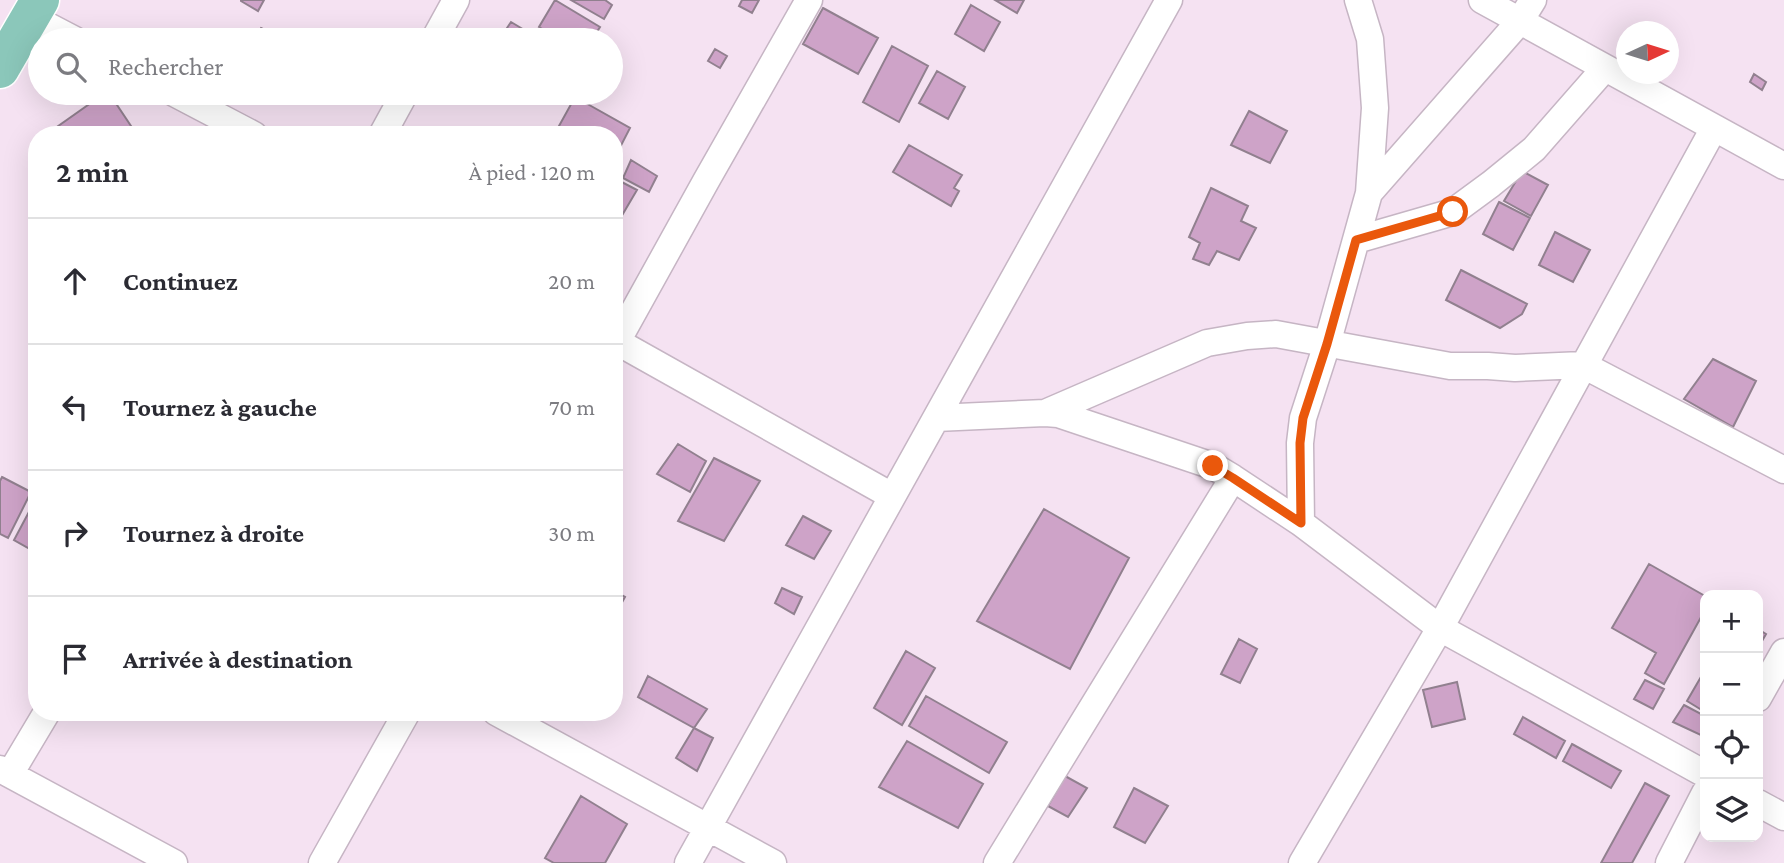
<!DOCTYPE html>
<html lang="fr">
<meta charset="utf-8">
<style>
:root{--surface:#fff;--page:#f2f2f3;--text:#2b2b33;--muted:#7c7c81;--line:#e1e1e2}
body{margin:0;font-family:"Crimson Pro",serif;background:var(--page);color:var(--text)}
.controls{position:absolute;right:21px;bottom:21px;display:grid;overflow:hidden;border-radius:14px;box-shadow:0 7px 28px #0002}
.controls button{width:63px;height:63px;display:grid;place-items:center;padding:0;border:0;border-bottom:2px solid var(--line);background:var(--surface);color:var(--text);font:35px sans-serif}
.compass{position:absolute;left:1616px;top:21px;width:63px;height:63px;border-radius:50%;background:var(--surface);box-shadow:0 7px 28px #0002;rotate:86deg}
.stop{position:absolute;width:21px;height:21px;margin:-16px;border:5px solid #ea580c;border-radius:50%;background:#fff}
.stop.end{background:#ea580c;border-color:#fff;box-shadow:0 2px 7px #0008}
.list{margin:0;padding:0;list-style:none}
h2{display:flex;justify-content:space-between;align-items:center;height:91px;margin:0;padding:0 28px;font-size:30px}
h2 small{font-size:23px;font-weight:400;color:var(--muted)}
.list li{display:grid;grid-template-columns:46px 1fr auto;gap:21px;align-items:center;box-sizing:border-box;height:126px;padding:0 28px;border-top:2px solid var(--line)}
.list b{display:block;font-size:26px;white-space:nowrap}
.list em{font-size:23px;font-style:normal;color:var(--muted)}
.icon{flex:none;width:38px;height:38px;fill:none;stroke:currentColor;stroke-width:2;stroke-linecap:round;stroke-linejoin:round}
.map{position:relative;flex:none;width:1784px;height:863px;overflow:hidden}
.search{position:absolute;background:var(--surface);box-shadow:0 7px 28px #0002;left:28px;top:28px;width:595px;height:77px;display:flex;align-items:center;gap:18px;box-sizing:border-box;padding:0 24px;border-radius:38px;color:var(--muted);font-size:26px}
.panel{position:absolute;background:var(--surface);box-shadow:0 7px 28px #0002;left:28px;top:126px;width:595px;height:595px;border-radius:28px}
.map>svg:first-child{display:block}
.building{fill:#cea3c8;stroke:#91808f;stroke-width:2}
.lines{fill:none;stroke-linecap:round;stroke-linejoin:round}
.minor-casing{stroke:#c6b5c4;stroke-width:29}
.primary-casing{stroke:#fff;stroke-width:41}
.minor{stroke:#fff;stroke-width:26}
.primary{stroke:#8bc7ba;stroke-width:38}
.route{stroke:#ea580c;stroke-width:9}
</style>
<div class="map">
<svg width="1784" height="863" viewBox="0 0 1784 863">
<rect width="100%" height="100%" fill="#f5e2f2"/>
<path class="building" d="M241,0H264L258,11L241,1Z
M555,0L600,27L595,35L588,31L583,40H561L539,27Z
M571,0H605L612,5L604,19Z
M742,0H759L752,13L739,6Z
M995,0H1024L1017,13Z
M971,5L1000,22L984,51L955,34Z
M823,8L878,38L858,74L803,44Z
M511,22L541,40H499Z
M261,28L283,40H254Z
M892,46L928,66L899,122L863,102Z
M715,49L727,56L720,68L708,61Z
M937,71L965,87L948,119L919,103Z
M1754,74L1766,82L1762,90L1750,82Z
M105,93H109L137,135H58L54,129Z
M575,97L630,128L614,159V135H554Z
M1249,111L1287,131L1270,163L1231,145Z
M909,145L962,175L954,188L959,191L951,206L893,172Z
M631,160L657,176L649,192L623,178Z
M1522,171L1548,185L1531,216L1504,201Z
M614,178L637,190L614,229Z
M1211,188L1248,206L1241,221L1256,228L1239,260L1217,251L1209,265L1193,259L1200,243L1189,237Z
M1499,202L1530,218L1513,250L1483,234Z
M1555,232L1590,250L1573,282L1539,265Z
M1461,270L1527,304L1522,314L1500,328L1446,300Z
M1713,359L1756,381L1733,427L1684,399Z
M678,444L706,461L690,492L657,474Z
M714,458L760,481L724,541L678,521Z
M2,477L31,492L8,538L0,534V481Z
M1044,509L1129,558L1070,669L977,621Z
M30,510L37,514V553L14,540Z
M803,516L831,531L814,559L786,545Z
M1649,564L1705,596V610L1664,684L1645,673L1656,653L1612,628Z
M782,588L802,597L794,614L775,603Z
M614,591L625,597L614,617Z
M1758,629L1766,634L1758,648Z
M1239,639L1257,649L1240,683L1221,674Z
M906,651L935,668L902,725L874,708Z
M1705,670V712L1687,701Z
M648,676L707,709L694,728L638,697Z
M1645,680L1664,689L1653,709L1634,699Z
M1457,682L1465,719L1432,727L1423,690Z
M926,696L1007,742L989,773L909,726Z
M1684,705L1705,716V737L1673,722Z
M1523,717L1565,741L1556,758L1514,734Z
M694,728L713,738L697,771L676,758Z
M907,741L983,784L958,828L879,787Z
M1572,744L1621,771L1611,788L1563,761Z
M1065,776L1087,788L1068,817L1048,806Z
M1645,783L1669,796L1632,863H1601Z
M1134,788L1168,806L1145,843L1114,827Z
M581,796L627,824L605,863H554L545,858Z"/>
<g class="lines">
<g class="minor-casing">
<path id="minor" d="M1482,0L1784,166
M31,17L75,40
M434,40L456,0
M174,93L254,135
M382,135L405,93
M1369,193L1520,21L1533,0
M1356,240L1453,212L1491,184L1534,149L1605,68
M614,340L892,496
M614,347L706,181L809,0
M1045,413L1207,343L1247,336L1276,334L1450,366H1488L1515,368L1583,365L1784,470
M936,418L1045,413L1058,414L1213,466L1233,478L1301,523L1440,628L1705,774
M1301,523L1300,443L1303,418L1327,344L1369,193L1375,108L1370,39L1358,0
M1758,698L1784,652
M496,712L773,863
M0,769L174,863
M10,774L47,712
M1758,803L1784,817
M322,863L407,712
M688,863L1169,0
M997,863L1233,478
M1302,863L1440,628L1714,128
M1669,863L1705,793"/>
</g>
<g class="primary-casing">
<path id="primary" d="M0,69L40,0"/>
</g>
<use href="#minor" class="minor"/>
<use href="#primary" class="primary"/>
</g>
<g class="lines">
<path class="route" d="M1213,466L1233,478L1301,523L1300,443L1303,418L1327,344L1356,240L1453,212"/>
</g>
</svg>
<div class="controls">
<button>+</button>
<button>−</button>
<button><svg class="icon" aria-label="locate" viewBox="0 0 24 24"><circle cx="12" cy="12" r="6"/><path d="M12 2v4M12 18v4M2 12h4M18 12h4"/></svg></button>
<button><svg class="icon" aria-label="layers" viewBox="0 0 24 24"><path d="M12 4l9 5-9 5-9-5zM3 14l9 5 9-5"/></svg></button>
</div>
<svg class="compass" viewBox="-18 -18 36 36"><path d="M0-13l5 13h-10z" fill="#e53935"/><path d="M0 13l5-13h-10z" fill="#7c7c81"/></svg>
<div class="stop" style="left:1453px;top:212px"></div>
<div class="stop end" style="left:1213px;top:466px"></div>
<div class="search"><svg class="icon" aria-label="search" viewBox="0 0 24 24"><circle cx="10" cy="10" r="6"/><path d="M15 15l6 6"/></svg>Rechercher</div>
<section class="panel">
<h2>2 min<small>À pied · 120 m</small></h2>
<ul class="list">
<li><svg class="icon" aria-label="ahead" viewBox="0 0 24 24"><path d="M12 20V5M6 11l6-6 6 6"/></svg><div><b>Continuez</b></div><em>20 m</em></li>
<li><svg class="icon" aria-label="left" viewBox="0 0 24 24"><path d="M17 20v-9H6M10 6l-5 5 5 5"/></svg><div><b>Tournez à gauche</b></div><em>70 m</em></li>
<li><svg class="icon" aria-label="right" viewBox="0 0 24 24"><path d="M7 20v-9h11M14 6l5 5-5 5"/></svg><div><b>Tournez à droite</b></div><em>30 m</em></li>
<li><svg class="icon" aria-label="arrive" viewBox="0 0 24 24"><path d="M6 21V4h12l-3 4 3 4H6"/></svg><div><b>Arrivée à destination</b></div></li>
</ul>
</section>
</div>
